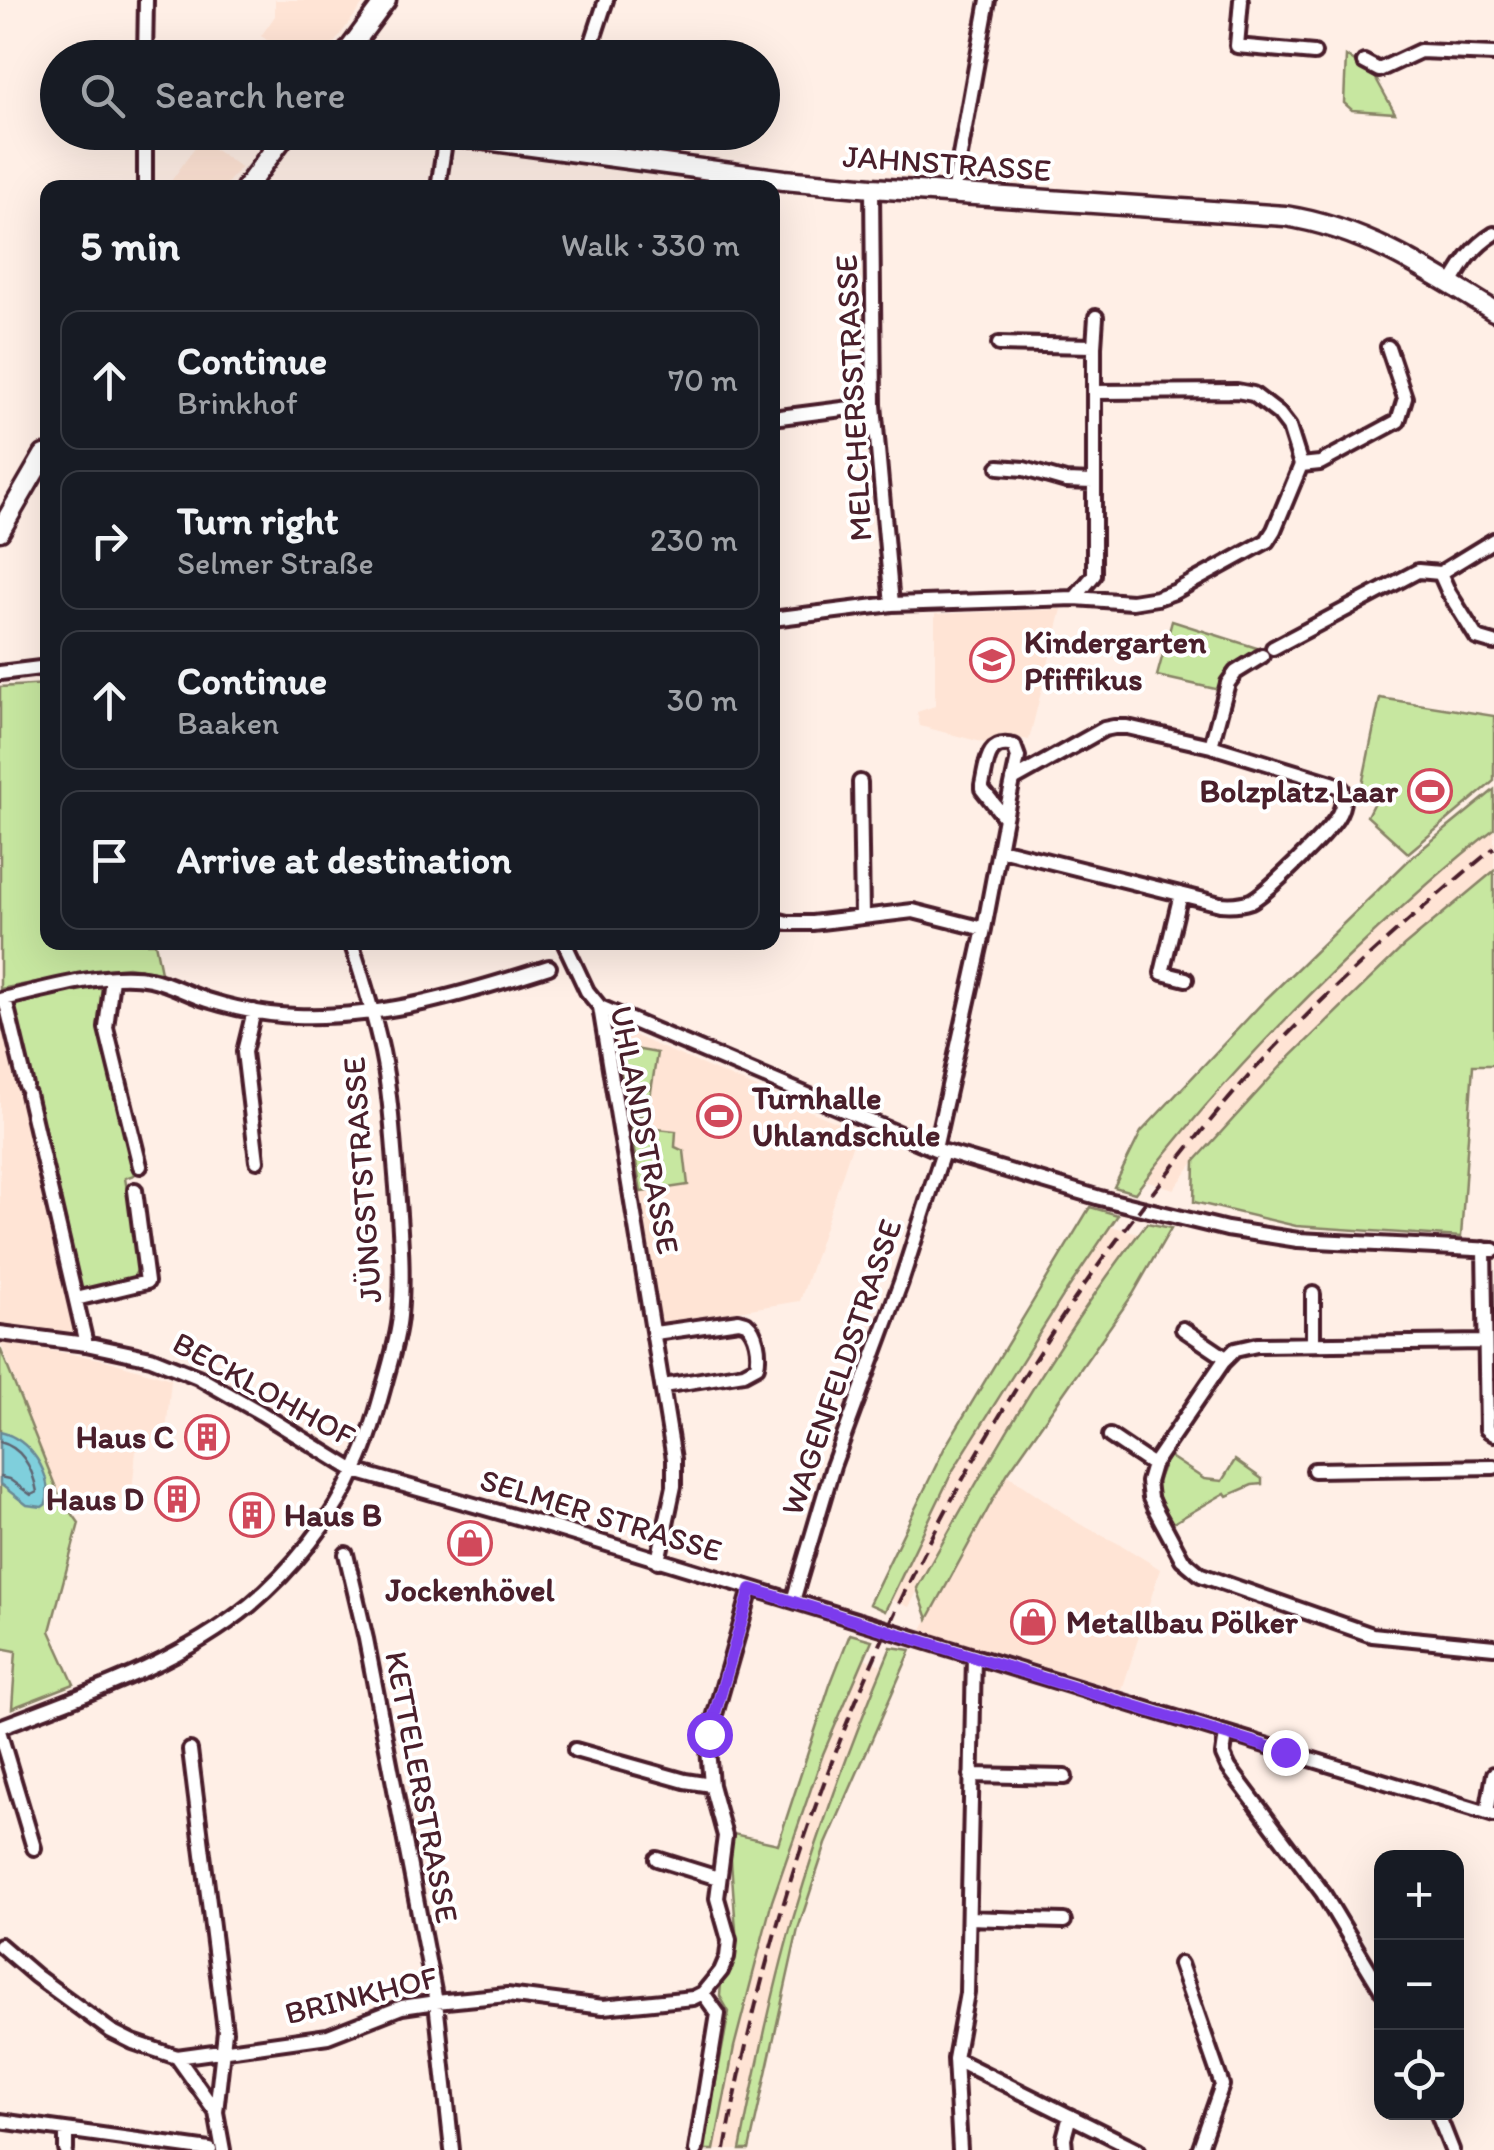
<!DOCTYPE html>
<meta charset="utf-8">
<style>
:root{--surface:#171b24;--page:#242831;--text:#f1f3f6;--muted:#9ea1a6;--line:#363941}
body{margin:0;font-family:Itim,sans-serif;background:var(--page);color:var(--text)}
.controls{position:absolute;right:30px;bottom:30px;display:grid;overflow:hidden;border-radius:20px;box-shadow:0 10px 40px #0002}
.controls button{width:90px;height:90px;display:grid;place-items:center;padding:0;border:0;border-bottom:2px solid var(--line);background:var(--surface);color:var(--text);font:50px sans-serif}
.stop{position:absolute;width:30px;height:30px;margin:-22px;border:8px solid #7c3aed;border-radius:50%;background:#fff}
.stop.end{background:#7c3aed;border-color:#fff;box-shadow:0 2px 10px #0008}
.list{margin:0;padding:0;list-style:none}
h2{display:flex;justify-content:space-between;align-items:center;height:130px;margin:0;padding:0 40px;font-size:42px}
h2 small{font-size:32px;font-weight:400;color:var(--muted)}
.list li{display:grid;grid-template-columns:65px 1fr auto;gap:30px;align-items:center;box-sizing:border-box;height:140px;margin:0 20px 20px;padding:0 20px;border:2px solid var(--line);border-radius:20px}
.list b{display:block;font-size:38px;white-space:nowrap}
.list p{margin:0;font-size:32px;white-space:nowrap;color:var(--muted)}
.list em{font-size:32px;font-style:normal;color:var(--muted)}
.icon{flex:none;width:55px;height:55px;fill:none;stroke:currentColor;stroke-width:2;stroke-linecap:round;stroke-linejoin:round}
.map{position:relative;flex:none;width:1494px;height:2150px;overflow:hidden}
.search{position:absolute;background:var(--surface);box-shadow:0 10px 40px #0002;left:40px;top:40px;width:740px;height:110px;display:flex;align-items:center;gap:25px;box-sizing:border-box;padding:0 35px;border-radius:55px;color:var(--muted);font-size:38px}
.panel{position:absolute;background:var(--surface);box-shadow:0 10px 40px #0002;left:40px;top:180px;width:740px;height:770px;border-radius:20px}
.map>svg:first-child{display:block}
.built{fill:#ffe4d5}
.green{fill:#c7e7a0;stroke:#888366;stroke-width:2.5}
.water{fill:#7fcfdc;stroke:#6a8995;stroke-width:2.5}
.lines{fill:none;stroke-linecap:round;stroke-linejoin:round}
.shore{stroke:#5f6572;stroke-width:2.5}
.street-casing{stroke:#4a1f2b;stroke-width:20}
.secondary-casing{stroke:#4a1f2b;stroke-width:25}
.street{stroke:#fff;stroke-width:12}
.secondary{stroke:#fff;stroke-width:18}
.rail{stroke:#4a1f2b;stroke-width:4;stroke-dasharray:15 8;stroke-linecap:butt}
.route{stroke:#7c3aed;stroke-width:12}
.labels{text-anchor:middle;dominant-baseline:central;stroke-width:8;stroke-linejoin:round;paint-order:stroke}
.street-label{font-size:32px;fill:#4a1f2b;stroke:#fff}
.poi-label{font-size:32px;font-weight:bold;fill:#4a1f2b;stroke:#fff;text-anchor:start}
</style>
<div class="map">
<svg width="1494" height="2150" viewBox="0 0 1494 2150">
<rect width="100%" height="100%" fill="#ffefe6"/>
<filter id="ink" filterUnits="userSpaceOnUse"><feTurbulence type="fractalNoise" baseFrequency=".01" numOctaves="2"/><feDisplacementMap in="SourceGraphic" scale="20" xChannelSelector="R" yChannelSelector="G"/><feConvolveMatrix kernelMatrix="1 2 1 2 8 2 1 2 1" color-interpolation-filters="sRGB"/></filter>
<g filter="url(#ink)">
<path class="built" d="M275,0H366L323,58L292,57L261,36L275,16Z
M200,140L241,167L224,187H167Z
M1062,609L1029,740L1000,735L985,743L920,726L917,712L935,706V614Z
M1494,829V871L1404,946L1284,1063L1195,1161L1174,1189L1145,1180L1204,1105L1293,1009L1438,873Z
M0,1010L76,1336L0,1326Z
M621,1030L857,1131L800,1301L661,1323L614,1036Z
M1110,1226L1139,1233L1066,1336L997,1445L909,1607L890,1599L953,1470Z
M0,1342L101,1359L171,1379L166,1434L136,1451L131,1502L58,1493Z
M1007,1474L1078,1523L1123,1546L1160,1569L1122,1690L921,1631Z
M864,1658L883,1666L841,1774L792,1921L756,2071L740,2150H714L734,2047L772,1901L823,1754Z"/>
<path class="green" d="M1346,56L1374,75L1395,113L1352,110L1344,103Z
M1172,621L1257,648L1234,666L1220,690L1157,676Z
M47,684L48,942L155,943L161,972L128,967L108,969L0,989V687Z
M1380,698L1494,716V781L1408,853L1367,816L1374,802L1360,795Z
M1494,790V829C1445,867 1401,907 1356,950C1276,1026 1201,1105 1135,1193L1114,1187L1141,1132L1266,999L1412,857Z
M1494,871V1065H1473L1461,1237L1296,1226L1194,1202L1195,1161L1284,1063L1404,946Z
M107,984L102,1028L134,1175L125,1178L140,1266L131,1281L76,1299L5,999H29Z
M618,1046L657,1053L647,1117L627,1113Z
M630,1126L676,1131L675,1147L684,1151L688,1185L641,1192Z
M1090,1207L1118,1215L1063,1296L953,1470L885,1611L869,1604L945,1447Z
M1147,1223L1171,1228L1133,1294L1007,1474L928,1619L917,1588C987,1463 1058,1337 1147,1223Z
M0,1348L58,1493L79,1523L50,1631L74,1684L12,1708L16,1651L0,1648Z
M1169,1456L1204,1479L1222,1481L1235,1460L1262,1479V1484L1252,1485L1227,1496L1225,1493L1173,1523C1155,1493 1150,1487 1169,1456Z
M850,1634L872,1640L823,1754L772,1901L734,2047L714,2150H703L729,2012L720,1996L721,1984L732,1969L737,1944L729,1833L778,1844L830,1685Z
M891,1647L911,1650L826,1844L798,1929L749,2150H740C755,2073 771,1995 793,1919C820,1827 854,1735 891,1647Z"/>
<path class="water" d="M0,1432C29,1438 54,1474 46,1504L42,1507L27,1505L0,1484Z"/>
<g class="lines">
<path class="shore" d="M0,1442C23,1448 33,1470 37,1492L31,1495L9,1479L0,1477"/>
<g class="street-casing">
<path id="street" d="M1241,0L1237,46L1314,53
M145,58L146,0
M587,58L606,0
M1364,62L1379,70L1420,51L1494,54
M145,188V132
M438,188L446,135
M872,188L874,405L892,604
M953,194L988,0
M1451,284C1463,263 1473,247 1494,234
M999,344L1094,346
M772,418L874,405
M1301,465L1320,463L1398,421L1405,398L1388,347
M999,467L1024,469L1066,481L1093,482
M1440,573L1449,593L1477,638L1494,643
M1075,598L1094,575V346L1096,317
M772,619L892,604L1075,598L1132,602L1157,598L1174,592L1267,541L1274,530L1301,465L1289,427L1279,414L1253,394L1237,391L1095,392
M1273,648L1418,571L1440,573L1494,540
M0,673L48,667
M1211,746L1228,683L1236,672L1262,656
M860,782L862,916
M1000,849L1220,904C1231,905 1240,905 1251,901C1267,893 1325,835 1336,819C1342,810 1345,800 1342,789L1332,783L1211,746L1127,727H1114L1104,729L1013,780
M1181,894L1162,973L1186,979
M772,919L788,923H812L913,911L984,929
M564,942L587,991L600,1007L674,1459V1486L658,1561
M112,978L106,1028L140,1166
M5,999L26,1086
M0,1000C41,990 108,970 150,979C169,983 188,994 207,1000C236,1009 266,1015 296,1016C383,1019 468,993 549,967
M600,1007L935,1149L1100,1198L1227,1229L1298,1240L1494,1250
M254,1011L244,1052L257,1161
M28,1094L86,1344
M935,1149L984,929L1005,818L982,789V785C987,764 986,739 1014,746L1018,757L1005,818
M1484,1249L1487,1429L1494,1434
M1313,1294V1344
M76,1299L147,1282L135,1190
M1183,1329L1226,1358
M0,1333L86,1344L151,1358L198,1377L261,1413L355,1471L548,1526L1494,1815
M655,1333L739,1321L746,1323C757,1332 760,1352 757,1366L744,1373L663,1386
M1485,1342L1257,1345L1235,1350L1223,1362L1153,1465L1148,1482L1150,1498L1154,1507L1182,1559L1201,1575L1372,1635L1494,1647
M1110,1436L1153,1465
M1314,1470L1494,1467
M346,1554L366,1639L436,2002L452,2150
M793,1601L833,1466L901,1282L943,1152
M0,1727C86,1694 178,1664 250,1605C291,1571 335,1517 356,1468C369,1441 377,1411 385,1382C391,1360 398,1338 400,1316C404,1273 400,1230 397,1187C393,1142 391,1096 382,1052C374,1015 363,979 351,942
M0,1734L34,1848
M1226,1734L1223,1755L1229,1768L1323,1893L1382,1991
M190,1750L225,2031L216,2112L223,2150
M575,1750L685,1781L711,1785
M971,1775L1065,1777
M1487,1813L1494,1774
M657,1859L718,1878
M969,1918L1064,1921
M0,1945L36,1976L111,2031L133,2042L177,2057L328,2036L402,2007L436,2002L507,1995L603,2007L693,1998L703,1993L721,1971L727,1957L729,1940L717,1898L725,1836L711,1785L708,1748L709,1735L751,1589
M1180,1964L1222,2085L1199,2150
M177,2057L216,2112
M955,2059L1138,2150
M1437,2112L1452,2150
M0,2121L210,2150
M66,2131V2150
M696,2150L718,2014L703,1993
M960,2150L955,2059L967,1993L974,1656
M1065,2150L1064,2138L1070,2116"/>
</g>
<g class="secondary-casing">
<path id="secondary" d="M343,58L386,0
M426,132L784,180L872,188L1285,216C1363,228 1428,270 1494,311
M246,188L287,132
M0,531L44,455"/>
</g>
<use href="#street" class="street"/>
<use href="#secondary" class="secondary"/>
<path class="rail" d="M725,2150C786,1802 934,1473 1151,1195C1194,1140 1238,1085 1287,1035C1352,969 1422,907 1494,848"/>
</g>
</g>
<g class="lines" filter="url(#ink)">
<path class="route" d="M709,1734L751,1589L1285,1752"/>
</g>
<defs>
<g id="school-ring" transform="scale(2.25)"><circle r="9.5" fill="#fff" stroke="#d1495b" stroke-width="1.5"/><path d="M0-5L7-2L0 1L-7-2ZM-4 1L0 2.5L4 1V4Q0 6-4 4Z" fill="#d1495b"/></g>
<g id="stadium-ring" transform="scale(2.25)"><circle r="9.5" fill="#fff" stroke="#d1495b" stroke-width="1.5"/><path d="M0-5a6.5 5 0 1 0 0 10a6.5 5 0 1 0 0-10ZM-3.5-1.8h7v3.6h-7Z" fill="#d1495b"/></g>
<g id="building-ring" transform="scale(2.25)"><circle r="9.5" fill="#fff" stroke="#d1495b" stroke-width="1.5"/><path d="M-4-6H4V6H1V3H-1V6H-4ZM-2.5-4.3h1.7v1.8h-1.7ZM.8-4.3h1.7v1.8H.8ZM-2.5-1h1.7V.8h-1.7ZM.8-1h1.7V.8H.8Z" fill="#d1495b"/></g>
<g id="shop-ring" transform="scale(2.25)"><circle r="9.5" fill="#fff" stroke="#d1495b" stroke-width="1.5"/><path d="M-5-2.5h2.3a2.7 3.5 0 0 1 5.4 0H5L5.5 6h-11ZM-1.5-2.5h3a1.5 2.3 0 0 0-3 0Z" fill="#d1495b"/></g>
</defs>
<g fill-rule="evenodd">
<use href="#school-ring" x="992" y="660"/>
<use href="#stadium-ring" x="1430" y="791"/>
<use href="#stadium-ring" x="719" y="1116"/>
<use href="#building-ring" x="207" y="1437"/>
<use href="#building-ring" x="177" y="1499"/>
<use href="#building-ring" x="252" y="1515"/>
<use href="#shop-ring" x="470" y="1543"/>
<use href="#shop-ring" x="1033" y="1622"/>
</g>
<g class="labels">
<g class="street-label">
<text transform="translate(947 163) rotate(4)">JAHNSTRASSE</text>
<text transform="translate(853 398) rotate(-93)">MELCHERSSTRASSE</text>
<text transform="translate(645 1130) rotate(79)">UHLANDSTRASSE</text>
<text transform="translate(362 1180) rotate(-94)">JÜNGSTSTRASSE</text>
<text transform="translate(841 1367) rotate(-71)">WAGENFELDSTRASSE</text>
<text transform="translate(264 1389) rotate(29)">BECKLOHHOF</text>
<text transform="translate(601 1515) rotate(17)">SELMER STRASSE</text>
<text transform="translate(422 1787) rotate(79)">KETTELERSTRASSE</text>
<text transform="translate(361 1995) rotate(-14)">BRINKHOF</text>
</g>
<g class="poi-label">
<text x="1024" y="642">Kindergarten<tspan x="1024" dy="37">Pfiffikus</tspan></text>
<text x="1398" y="791" text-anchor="end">Bolzplatz Laar</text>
<text x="752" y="1098">Turnhalle<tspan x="752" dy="37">Uhlandschule</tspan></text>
<text x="174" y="1437" text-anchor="end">Haus C</text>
<text x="144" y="1499" text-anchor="end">Haus D</text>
<text x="284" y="1515">Haus B</text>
<text x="470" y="1590" text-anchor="middle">Jockenhövel</text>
<text x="1066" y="1622">Metallbau Pölker</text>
</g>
</g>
</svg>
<div class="controls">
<button>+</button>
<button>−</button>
<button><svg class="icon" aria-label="locate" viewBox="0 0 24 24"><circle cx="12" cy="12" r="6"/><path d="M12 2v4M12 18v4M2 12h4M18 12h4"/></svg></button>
</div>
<div class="stop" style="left:709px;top:1734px"></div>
<div class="stop end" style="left:1285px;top:1752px"></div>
<div class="search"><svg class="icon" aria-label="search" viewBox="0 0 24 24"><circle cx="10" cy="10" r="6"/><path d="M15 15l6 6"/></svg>Search here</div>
<section class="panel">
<h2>5 min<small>Walk · 330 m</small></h2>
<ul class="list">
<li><svg class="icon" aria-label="ahead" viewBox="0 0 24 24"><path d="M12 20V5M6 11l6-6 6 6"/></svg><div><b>Continue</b><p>Brinkhof</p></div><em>70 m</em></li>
<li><svg class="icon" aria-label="right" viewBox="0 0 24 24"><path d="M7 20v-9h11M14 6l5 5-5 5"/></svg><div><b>Turn right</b><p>Selmer Straße</p></div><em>230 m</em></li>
<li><svg class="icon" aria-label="ahead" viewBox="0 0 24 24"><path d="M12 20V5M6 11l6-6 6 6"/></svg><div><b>Continue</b><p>Baaken</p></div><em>30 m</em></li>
<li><svg class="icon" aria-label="arrive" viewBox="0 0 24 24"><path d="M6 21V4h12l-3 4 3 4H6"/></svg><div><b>Arrive at destination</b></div></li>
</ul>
</section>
</div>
